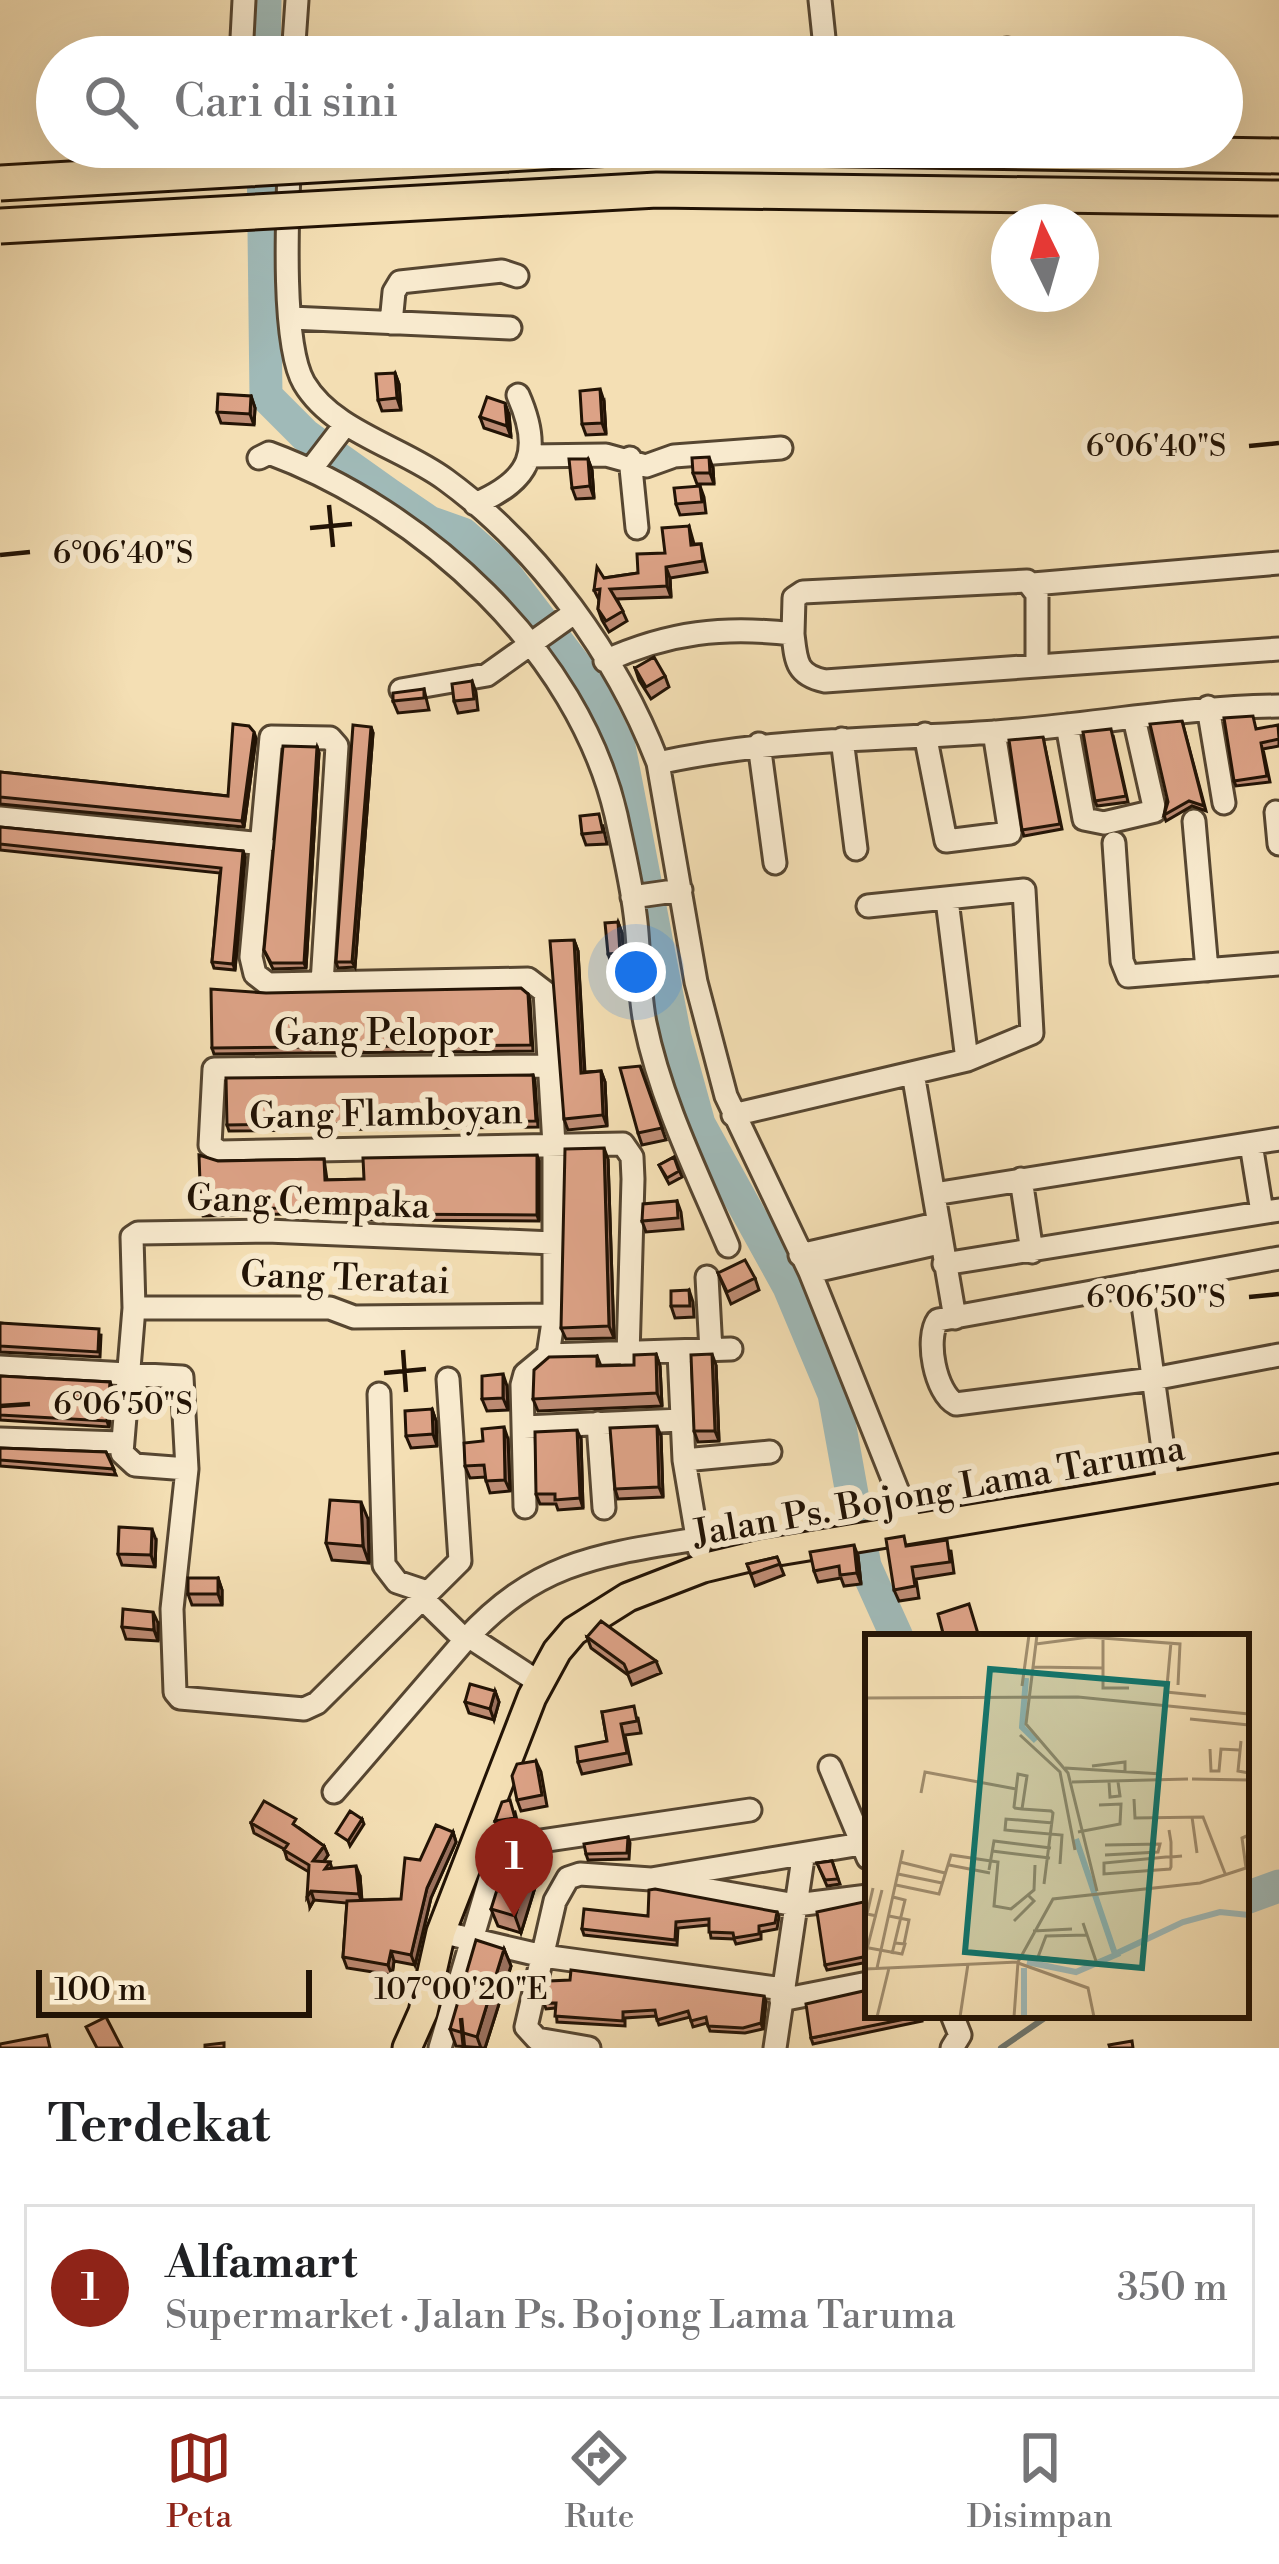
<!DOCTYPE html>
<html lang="id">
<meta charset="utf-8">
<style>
:root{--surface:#fff;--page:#f6f6f6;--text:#202124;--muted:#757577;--line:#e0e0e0;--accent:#8f2418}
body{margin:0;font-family:"Libre Bodoni",serif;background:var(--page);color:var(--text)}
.compass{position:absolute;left:991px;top:204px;width:108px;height:108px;border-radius:50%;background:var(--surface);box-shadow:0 12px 48px #0002;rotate:355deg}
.scale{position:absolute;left:36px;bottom:30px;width:276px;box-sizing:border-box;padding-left:12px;border:6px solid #221305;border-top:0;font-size:33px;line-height:42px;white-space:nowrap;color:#221305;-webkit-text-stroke:9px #f8eace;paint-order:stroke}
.you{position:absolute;left:636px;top:972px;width:42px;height:42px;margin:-30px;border:9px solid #fff;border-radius:50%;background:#1a73e8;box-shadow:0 0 0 18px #1a73e833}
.badge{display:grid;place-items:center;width:78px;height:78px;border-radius:50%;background:var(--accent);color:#fff;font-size:39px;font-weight:700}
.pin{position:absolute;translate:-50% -99px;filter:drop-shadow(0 3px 6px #0008)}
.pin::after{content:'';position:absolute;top:63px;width:42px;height:36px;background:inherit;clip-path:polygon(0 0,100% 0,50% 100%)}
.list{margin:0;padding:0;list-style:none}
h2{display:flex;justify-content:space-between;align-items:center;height:156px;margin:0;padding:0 48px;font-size:51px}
h2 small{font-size:39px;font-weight:400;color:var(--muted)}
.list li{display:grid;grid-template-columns:78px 1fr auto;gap:36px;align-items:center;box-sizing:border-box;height:168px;margin:0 24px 24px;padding:0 24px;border:3px solid var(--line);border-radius:0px}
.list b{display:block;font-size:45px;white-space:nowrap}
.list p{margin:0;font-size:39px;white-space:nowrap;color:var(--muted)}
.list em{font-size:39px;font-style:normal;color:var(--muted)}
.icon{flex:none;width:66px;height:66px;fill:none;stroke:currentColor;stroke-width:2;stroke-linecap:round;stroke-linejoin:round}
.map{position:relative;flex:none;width:1279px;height:2048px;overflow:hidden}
.search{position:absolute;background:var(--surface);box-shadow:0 12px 48px #0002;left:36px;right:36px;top:36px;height:132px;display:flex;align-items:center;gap:30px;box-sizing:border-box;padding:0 42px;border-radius:66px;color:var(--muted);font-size:45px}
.sheet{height:348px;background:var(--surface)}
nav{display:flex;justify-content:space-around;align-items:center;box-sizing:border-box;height:168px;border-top:3px solid var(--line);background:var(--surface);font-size:33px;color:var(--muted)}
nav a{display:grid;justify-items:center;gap:6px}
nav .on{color:var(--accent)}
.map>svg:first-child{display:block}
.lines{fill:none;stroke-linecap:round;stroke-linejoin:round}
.stream{stroke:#6e7770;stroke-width:6}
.river{stroke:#a0bab8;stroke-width:33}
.minor-casing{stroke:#564631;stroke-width:27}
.major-casing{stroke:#221305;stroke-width:33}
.highway-casing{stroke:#221305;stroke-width:39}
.minor{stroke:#f8eace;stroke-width:21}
.major{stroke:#f4dfb4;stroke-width:27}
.highway{stroke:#f4dfb4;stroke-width:33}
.highway-bridge-casing{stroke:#221305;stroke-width:39;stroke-linecap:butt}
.highway-bridge{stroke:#f4dfb4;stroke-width:33}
.wall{fill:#bd8b73;stroke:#221305;stroke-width:3}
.shaded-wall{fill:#9a715e;stroke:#221305;stroke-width:3}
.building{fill:#dca286;stroke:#221305;stroke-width:3}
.ticks{fill:none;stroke:#221305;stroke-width:4.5}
.labels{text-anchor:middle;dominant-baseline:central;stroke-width:12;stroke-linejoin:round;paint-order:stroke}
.street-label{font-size:36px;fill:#221305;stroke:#f8eace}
.inset-river{fill:none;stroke:#a0bab8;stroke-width:6}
.inset-road{fill:none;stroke:#a08d6e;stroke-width:3}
.view{fill:#0f766e;fill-opacity:0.15;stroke:#0f766e;stroke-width:6}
.inset-edge{fill:none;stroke:#221305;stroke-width:6}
.ticks-label{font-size:30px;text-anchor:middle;fill:#221305;stroke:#f8eace;stroke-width:12;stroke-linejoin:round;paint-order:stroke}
</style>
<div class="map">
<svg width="1279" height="2048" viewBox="0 0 1279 2048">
<rect width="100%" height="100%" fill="#f4dfb4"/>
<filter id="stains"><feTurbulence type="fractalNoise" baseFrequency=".00167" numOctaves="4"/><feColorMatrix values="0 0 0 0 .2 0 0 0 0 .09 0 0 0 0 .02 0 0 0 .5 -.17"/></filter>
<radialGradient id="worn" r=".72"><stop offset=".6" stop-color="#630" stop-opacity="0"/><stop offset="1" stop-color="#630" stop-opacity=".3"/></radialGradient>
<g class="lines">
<path class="stream" d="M1001,2048L1049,2015"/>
<path class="river" d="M264,57L265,0
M263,147L266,396L305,435L388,494L429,522L463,534L500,567L585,678L619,746L675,1037L699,1124L789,1287L834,1394L865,1566L897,1637
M1246,1898L1279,1886"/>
<g class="minor-casing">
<path id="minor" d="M820,0L826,57
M241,57L244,0
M293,57L297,0
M940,57L1008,49
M290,147C288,200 280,342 304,383C333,432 402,447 446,480C539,548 617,656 658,763L696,982L726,1096L810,1272L912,1527
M291,318L510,328
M391,323L394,292L400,282L502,271L517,276
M529,456L606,455L646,466L674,456L781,448
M259,458L269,453C423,510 578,651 616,815C623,848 631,881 635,914C640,950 638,988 645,1023C661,1101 697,1173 728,1246
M630,458L637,528
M312,468L345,425
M475,504C531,480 543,452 518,395
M1033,584L1279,563
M793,634L794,598L803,592L1027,581L1037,594V665
M605,661C669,632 724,626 793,634C796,661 796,675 825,681L1279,649
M401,690L487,675L574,613
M1208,707L1224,803
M1067,725L1084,819L1104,823L1155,811L1134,718
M925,734L946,841L1010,833L994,732
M842,739L856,849
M759,744L775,863
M658,763C770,738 882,740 996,732C1091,725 1184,707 1279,706
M1276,812L1279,844
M0,818L263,844
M1194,821L1207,970
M1114,843L1122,961L1128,976L1279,964
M632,897L681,890
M947,900L967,1060
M322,983L337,746L330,738L271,737L251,957L255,974L268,984L528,979L545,992L554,1145V1315L548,1355L525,1374L522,1385L525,1507
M550,1066L214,1069L210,1145L220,1152L623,1144L632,1157L633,1179L628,1356
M913,1073L955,1318
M733,1115L967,1060L1032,1033L1024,890L868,906
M1251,1144L1262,1212
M1021,1179L1032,1252
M934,1194L1279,1139
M800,1255L936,1224
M1279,1258L938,1320C925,1338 935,1393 956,1404L1153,1379L1279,1355
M944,1264L1279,1210
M810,1272L939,1243
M707,1277L711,1351
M1140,1283L1168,1485
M134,1308H330L354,1317L554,1315
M679,1353L684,1460L699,1549
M548,1355L731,1349
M0,1367L182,1377L187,1469L172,1609L175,1692L180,1698L304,1709L317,1703L460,1561L448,1379
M379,1394L384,1565L397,1582L424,1591
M598,1423L604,1508
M524,1427L681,1420
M0,1439L121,1443
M684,1460L770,1452
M187,1469L135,1465L122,1453L134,1308L132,1237L138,1233L267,1231L553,1243
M468,1636L540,1683
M465,1640C537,1562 597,1555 697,1539
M830,1767L868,1858
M334,1792L465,1640L420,1596
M473,1851L750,1810
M664,1882L796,1905L868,1896
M441,1932L543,1956L783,1989
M781,2000L868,1983
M952,2015L960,2035L952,2048
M440,2048L499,1848
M589,2048L537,2039L526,2027L555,1901L568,1878L580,1874L651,1879L861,1844
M775,2048L803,1858"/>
</g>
<g class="major-casing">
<path id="major" d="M407,2048L423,2012L441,1932L532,1697L557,1651L574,1631L628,1597L703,1568L766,1553L1279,1468"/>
</g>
<g class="highway-casing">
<path id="highway" d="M730,147L1279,156"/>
</g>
<use href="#minor" class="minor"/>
<use href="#major" class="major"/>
<use href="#highway" class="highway"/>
<g class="highway-bridge-casing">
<path id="highway-bridge" d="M0,183L630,147
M0,226L657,190L1279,198"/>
</g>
<use href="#highway-bridge" class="highway-bridge"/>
</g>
<path class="wall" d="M395,373L399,384L401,410L382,411L378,400Z
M251,396L255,408L254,425L221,423L217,412Z
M604,401L606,434L586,435L582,424Z
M509,414L511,437L484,428L480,417Z
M588,459L592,470L594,498L576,499L572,488Z
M713,468L714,484H697L693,473Z
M700,486L704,497L706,513L680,515L676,504Z
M689,526L694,544H701L707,572L670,578L671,597L617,599L627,621L609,632L602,620L598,609L599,600L594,590L604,578L638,573L665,553Z
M635,668L665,676L669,687L651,699L639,680Z
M472,681L476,692L478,710L458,713L454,701Z
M424,689L429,710L398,713L393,701Z
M1182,721L1206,811L1192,806L1166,821L1164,815Z
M371,727L373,733L355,967L338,968L336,962Z
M1279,728V746L1263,749L1270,782L1236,786L1234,781L1257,729Z
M1113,735L1128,802L1097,806L1095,801Z
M1043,737L1062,829L1024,836L1022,830Z
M256,738L244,827L0,804V772L228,796Z
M317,747L319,753L306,968L273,969L264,950Z
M603,826L607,844L586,845L582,834Z
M0,827L243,851L245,857L235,970L214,968L212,962L220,873L0,850Z
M618,922L622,933L624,964L612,965L608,954Z
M574,940L578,951L585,1072L601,1071L605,1082L607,1126L568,1130L564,1119Z
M528,994L530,1000L533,1051L214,1054L212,1048Z
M640,1066L666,1140L642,1145L638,1133Z
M533,1075L535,1081L538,1127L229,1131L227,1125Z
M674,1157L682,1177L669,1184L659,1165Z
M324,1159L327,1180L364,1179L539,1161V1221L367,1220L365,1212L203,1216L201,1210L218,1161Z
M608,1159L614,1338L566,1339L561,1328Z
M677,1201L681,1212L683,1229L646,1232L642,1221Z
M718,1273L755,1278L759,1290L731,1304Z
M689,1290L693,1302L694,1317L675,1318L671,1306Z
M0,1323L101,1335L100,1357L0,1352Z
M656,1354L660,1366L662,1406L538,1411L533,1399L597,1356L601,1366L634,1365Z
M716,1365L719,1441L698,1442L694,1431Z
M0,1376L110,1382L112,1388L109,1427L0,1420Z
M507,1386L508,1410L487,1411L482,1399Z
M432,1409L436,1421L437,1446L411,1448L406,1436Z
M661,1436L663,1497L618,1499L615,1489Z
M508,1439L510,1491L490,1493L485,1477L470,1478L465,1466Z
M581,1439L583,1508L558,1510L556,1504H540L536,1494Z
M0,1448L106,1452L116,1475L0,1466Z
M368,1519L369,1563L332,1560L326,1543Z
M156,1540L155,1567L122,1565L118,1554Z
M908,1546L951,1551L954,1573L916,1579L919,1598L899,1601L894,1590Z
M858,1556L861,1584L844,1586L841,1578L818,1582L814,1571Z
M777,1557L784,1575L755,1586L747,1564Z
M218,1578L222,1590V1605H192L188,1594Z
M158,1623V1641L126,1639L122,1627Z
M587,1637L656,1661L661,1673L632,1685L628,1675L591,1648Z
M495,1691L499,1702L494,1720L469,1713L465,1702Z
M602,1712L638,1718L641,1733L625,1735L631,1764L582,1774L578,1762L607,1741Z
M536,1761L541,1772L547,1806L521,1811L517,1800Z
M515,1812L519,1829L499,1832L495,1821Z
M251,1823L299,1828L324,1846L328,1855L323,1862H330L332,1869L360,1876L362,1900L401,1899L420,1860L453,1832L456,1842L431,1898L415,1965L394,1961L392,1975L347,1968L343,1957L347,1903L314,1900L310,1907L309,1872L287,1859L284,1849L254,1833Z
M628,1837L630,1843L629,1859L588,1860L586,1854Z
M545,1855L521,1933L498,1926L491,1909Z
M832,1861L840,1884L827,1886L817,1863Z
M868,1901V1962L827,1970L825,1965Z
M777,1912L779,1917L777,1929L761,1932V1939L736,1944L734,1939L711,1938L709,1925L678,1928L677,1945L584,1935L582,1929L648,1916Z
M504,1949L511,1966L485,2048L456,2046L450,2029Z
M766,2002L763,2029L745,2033L710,2031L707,2023L693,2027L690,2017L659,2025L656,2016L625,2018V2026L557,2022L556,2008L546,2009L544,2003Z
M921,2015L922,2021L813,2044L811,2038Z"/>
<path class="shaded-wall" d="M395,373L399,384L401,410L397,398Z
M600,389L604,401L606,434L602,423Z
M251,396L255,408L254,425L250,414Z
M505,403L509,414L511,437L507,426Z
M709,457L713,468L714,484L710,473Z
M588,459L592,470L594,498L590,486Z
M666,567L670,578L671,597L667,586Z
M371,727L373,733L355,967L352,962Z
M254,732L256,738L244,827L242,821Z
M317,747L319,753L306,968L304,963Z
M243,851L245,857L235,970L233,964Z
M618,922L622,933L624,964L620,953Z
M574,940L578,951L585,1084L581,1073Z
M601,1071L605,1082L607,1126L603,1115Z
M604,1148L608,1159L614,1338L609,1326Z
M537,1155L539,1161V1221L537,1215Z
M656,1354L660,1366L662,1406L657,1393Z
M712,1354L716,1365L719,1441L715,1431Z
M503,1374L507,1386L508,1410L503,1398Z
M110,1382L112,1388L109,1427L107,1421Z
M432,1409L436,1421L437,1446L433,1434Z
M657,1426L661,1436L663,1497L659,1487Z
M504,1427L508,1439L510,1491L505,1480Z
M577,1430L581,1439L583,1508L580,1498Z
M361,1502L368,1519L369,1563L363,1546Z
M152,1529L156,1540L155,1567L151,1555Z
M854,1545L858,1556L861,1584L857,1573Z
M218,1578L222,1590V1605L218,1594Z
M153,1612L158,1623V1641L154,1630Z
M495,1691L499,1702L494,1720L490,1709Z
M362,1819L364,1824L350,1846L348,1841Z
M453,1832L456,1842L431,1898L415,1965L411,1955L427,1888Z
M539,1839L545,1855L521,1933L515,1916Z
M324,1846L328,1855L317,1871L313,1861Z
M356,1866L360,1876L362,1904L359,1894Z
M311,1891L314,1900L310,1907L307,1897Z
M504,1949L511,1966L485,2048H481L477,2037Z
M391,1951L394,1961L392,1975L388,1965Z
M764,1996L766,2002L763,2029L761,2023Z"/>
<path class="building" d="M395,373L397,398L378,400L376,374Z
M600,389L602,423L582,424L580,391Z
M218,394L251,396L250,414L217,412Z
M487,397L505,403L507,426L480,417Z
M709,457L710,473H693L692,458Z
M569,459H588L590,486L572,488Z
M700,486L702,502L676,504L674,488Z
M689,526L691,545L701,544L703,561L666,567L667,586L610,589L623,611L606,621L598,609L600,589L594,590L597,567L604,578L638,573L637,554L665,553L662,528Z
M654,657L665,676L646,687L635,668Z
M472,681L474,699L454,701L452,684Z
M424,689V698L393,701V693Z
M1253,716L1256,729L1278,725L1279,739L1261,743L1267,776L1234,781L1224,718Z
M1182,721L1204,806L1189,801L1164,815L1168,802L1150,724Z
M233,724L249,726L254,732L242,821L0,797V772L228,796Z
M353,725L371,727L352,962H336Z
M1111,729L1126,796L1095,801L1083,732Z
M1043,737L1060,824L1022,830L1009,740Z
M283,746L317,747L304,963H271L264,950Z
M599,814L603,832L582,834L580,816Z
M0,827L243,851L233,964L212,962L221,868L0,844Z
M618,922L620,953L608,954L605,923Z
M574,940L581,1073L601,1071L603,1115L564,1119L550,941Z
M521,988L528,994L531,1045L212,1048L211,989L266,993Z
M640,1066L662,1128L638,1133L620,1068Z
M533,1075L536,1121L227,1125L226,1078Z
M604,1148L609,1326L561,1328L565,1149Z
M199,1155L218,1161L324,1159L325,1180L364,1179L363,1158L537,1155V1215L365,1214L364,1206L201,1210Z
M674,1157L679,1171L667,1178L659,1165Z
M677,1201L678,1218L642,1221L643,1204Z
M745,1260L755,1278L727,1292L718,1273Z
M689,1290L690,1306H671V1291Z
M0,1323L99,1329L98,1352L0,1346Z
M656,1354L657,1393L533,1399L534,1370L549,1357L597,1356V1366L634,1365V1355Z
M712,1354L715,1431H694L691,1355Z
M503,1374V1398L482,1399V1376Z
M0,1376L110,1382L107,1421L0,1415Z
M432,1409L433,1434L406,1436L405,1411Z
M657,1426L659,1487L615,1489L610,1428Z
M504,1427L505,1480L486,1481L484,1465L465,1466L464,1443L483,1441L482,1429Z
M577,1430L580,1498L555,1500V1494H536L535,1432Z
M0,1448L106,1452L114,1469L0,1460Z
M330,1500L361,1502L363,1546L326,1543Z
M119,1527L152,1529L151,1555L118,1554Z
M904,1536L906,1546L947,1540L950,1562L912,1567L915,1586L894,1590L886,1539Z
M854,1545L857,1573L840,1575L839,1566L814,1571L810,1552Z
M777,1557L780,1564L751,1574L747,1564Z
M188,1578H218V1594H188Z
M969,1604L979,1637H944L938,1614Z
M123,1609L153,1612L154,1630L122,1627Z
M601,1621L656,1661L628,1673L624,1664L587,1637Z
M470,1684L495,1691L490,1709L465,1702Z
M634,1706L637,1721L621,1724L627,1753L578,1762L576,1747L607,1741L602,1712Z
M536,1761L542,1795L517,1800L512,1776L517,1764Z
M510,1800L515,1818L495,1821L502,1802Z
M264,1801L296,1819L293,1824L324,1846L313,1861L330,1862L325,1869L356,1866L359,1894L311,1891L307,1897L309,1865L284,1850L288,1844L251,1823Z
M350,1811L362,1819L348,1841L336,1833Z
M436,1825L453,1832L427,1888L411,1955L391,1951L388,1965L343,1957L347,1901L401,1899L405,1858L420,1860Z
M628,1837L627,1853L586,1854L584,1844Z
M539,1839L515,1916L491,1909L512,1842Z
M832,1861L838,1879L825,1880L817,1863Z
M655,1889L777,1912L775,1923L759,1926V1934L734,1938L733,1933L709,1932V1919L676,1922L675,1940L582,1929L584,1909L648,1916L649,1890Z
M868,1901V1956L825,1965L817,1912Z
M476,1940L504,1949L477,2037L450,2029Z
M571,1970L764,1996L761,2023L743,2028L708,2026L706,2017L691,2021L688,2011L657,2020L655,2010L623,2012V2021L555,2016L556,2003H544L549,1981L570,1980Z
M868,1990V2015L920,2016L811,2038L806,2004Z
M106,2017L122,2048H97L86,2027Z
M47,2035L50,2048H0V2044Z
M1132,2041L1133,2048H1110L1109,2045Z
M224,2043V2048H205V2045Z"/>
<path class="ticks" d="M1249,446L1279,443M329,505L333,547M310,528L352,524M0,555L30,552M1249,1297L1279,1294M403,1350L406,1392M384,1373L426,1369M0,1406L30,1404M461,2018L464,2048"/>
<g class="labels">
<g class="street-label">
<text x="384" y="1034">Gang Pelopor</text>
<text transform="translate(386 1115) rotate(-1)">Gang Flamboyan</text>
<text transform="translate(308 1203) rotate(2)">Gang Cempaka</text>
<text transform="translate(345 1279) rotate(2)">Gang Teratai</text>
<text transform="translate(939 1492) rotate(-10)">Jalan Ps. Bojong Lama Taruma</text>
</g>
</g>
<g transform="translate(865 1634)">
<rect width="384" height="384" fill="#f4dfb4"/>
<path class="inset-river" d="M161,44L157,93L171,107M211,205L250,320L318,288L355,278L384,281M162,328L211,338L255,319M159,383V334"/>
<path class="inset-road" d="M172,1L161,90L203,139L232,257M238,3V54H264M171,10L224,3L315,10L313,51M167,33L238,34M157,52L164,1M302,52L306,8M301,58L341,62M0,64L213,63L384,80M325,85L384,91M155,101L195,138L210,216M376,107L373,137L384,139M345,115L346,137H354L356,115L374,116M227,132L260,128V139M200,134L297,140M327,145L384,146M207,148L323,145M244,148L245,163L255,162L253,148M56,159L60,138L151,155M269,165L270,184L338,183L361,242M157,175L162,142L153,140L149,173L150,174L157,175L186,177L188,179L179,250M327,183L332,219M188,189L141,185L140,196L197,201L195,230M304,196L306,208V233L305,235L239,240V229L301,223H306L317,222M213,198L255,190L256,170L234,171M240,211L295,210L293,218L240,221M127,217L185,224M126,227L133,228L129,272L146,275L169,256L170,231M35,228L80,239M84,231L125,239M381,234L377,204L384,201M124,236L129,207L186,214M33,240L77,249M31,251L74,260L86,221L126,227M8,254L2,280L12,282M24,282L44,286L39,310M149,287L169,267L163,261M218,289L232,330L173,323L181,302L222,301M168,297L207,295M4,314L37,320L40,310L30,309M27,320L40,266L28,263M0,323L17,256M153,329L223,354L229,383M12,334L38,216M0,335L153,328L188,265L335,249L384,233M12,383L24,334M95,383L103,330M149,383L153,328"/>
<path class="view" d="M125,35L302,50L277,334L100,318Z"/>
<rect width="384" height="384" class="inset-edge"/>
</g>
<g class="ticks-label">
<text x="1156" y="456">6°06'40"S</text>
<text x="123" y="563">6°06'40"S</text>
<text x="1156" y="1307">6°06'50"S</text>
<text x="123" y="1414">6°06'50"S</text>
<text x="461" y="1999">107°00'20"E</text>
</g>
<rect width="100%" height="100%" filter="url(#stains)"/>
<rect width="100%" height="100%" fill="url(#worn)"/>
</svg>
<svg class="compass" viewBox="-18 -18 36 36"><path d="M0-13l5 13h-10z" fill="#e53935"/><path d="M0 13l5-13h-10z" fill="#757577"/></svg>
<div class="scale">100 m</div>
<div class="you"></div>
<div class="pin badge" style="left:514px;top:1917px">1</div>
<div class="search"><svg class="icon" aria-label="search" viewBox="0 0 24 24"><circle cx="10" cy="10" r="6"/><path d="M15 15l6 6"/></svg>Cari di sini</div>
</div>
<section class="sheet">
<h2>Terdekat<small></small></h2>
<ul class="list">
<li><span class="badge">1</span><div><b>Alfamart</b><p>Supermarket · Jalan Ps. Bojong Lama Taruma</p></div><em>350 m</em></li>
</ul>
</section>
<nav>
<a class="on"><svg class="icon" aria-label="map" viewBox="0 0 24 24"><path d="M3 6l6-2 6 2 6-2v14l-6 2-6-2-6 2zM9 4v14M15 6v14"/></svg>Peta</a>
<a><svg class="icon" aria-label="directions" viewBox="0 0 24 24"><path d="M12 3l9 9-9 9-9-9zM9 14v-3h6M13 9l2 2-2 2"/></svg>Rute</a>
<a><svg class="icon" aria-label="saved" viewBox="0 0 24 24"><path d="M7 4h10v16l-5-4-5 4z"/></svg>Disimpan</a>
</nav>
